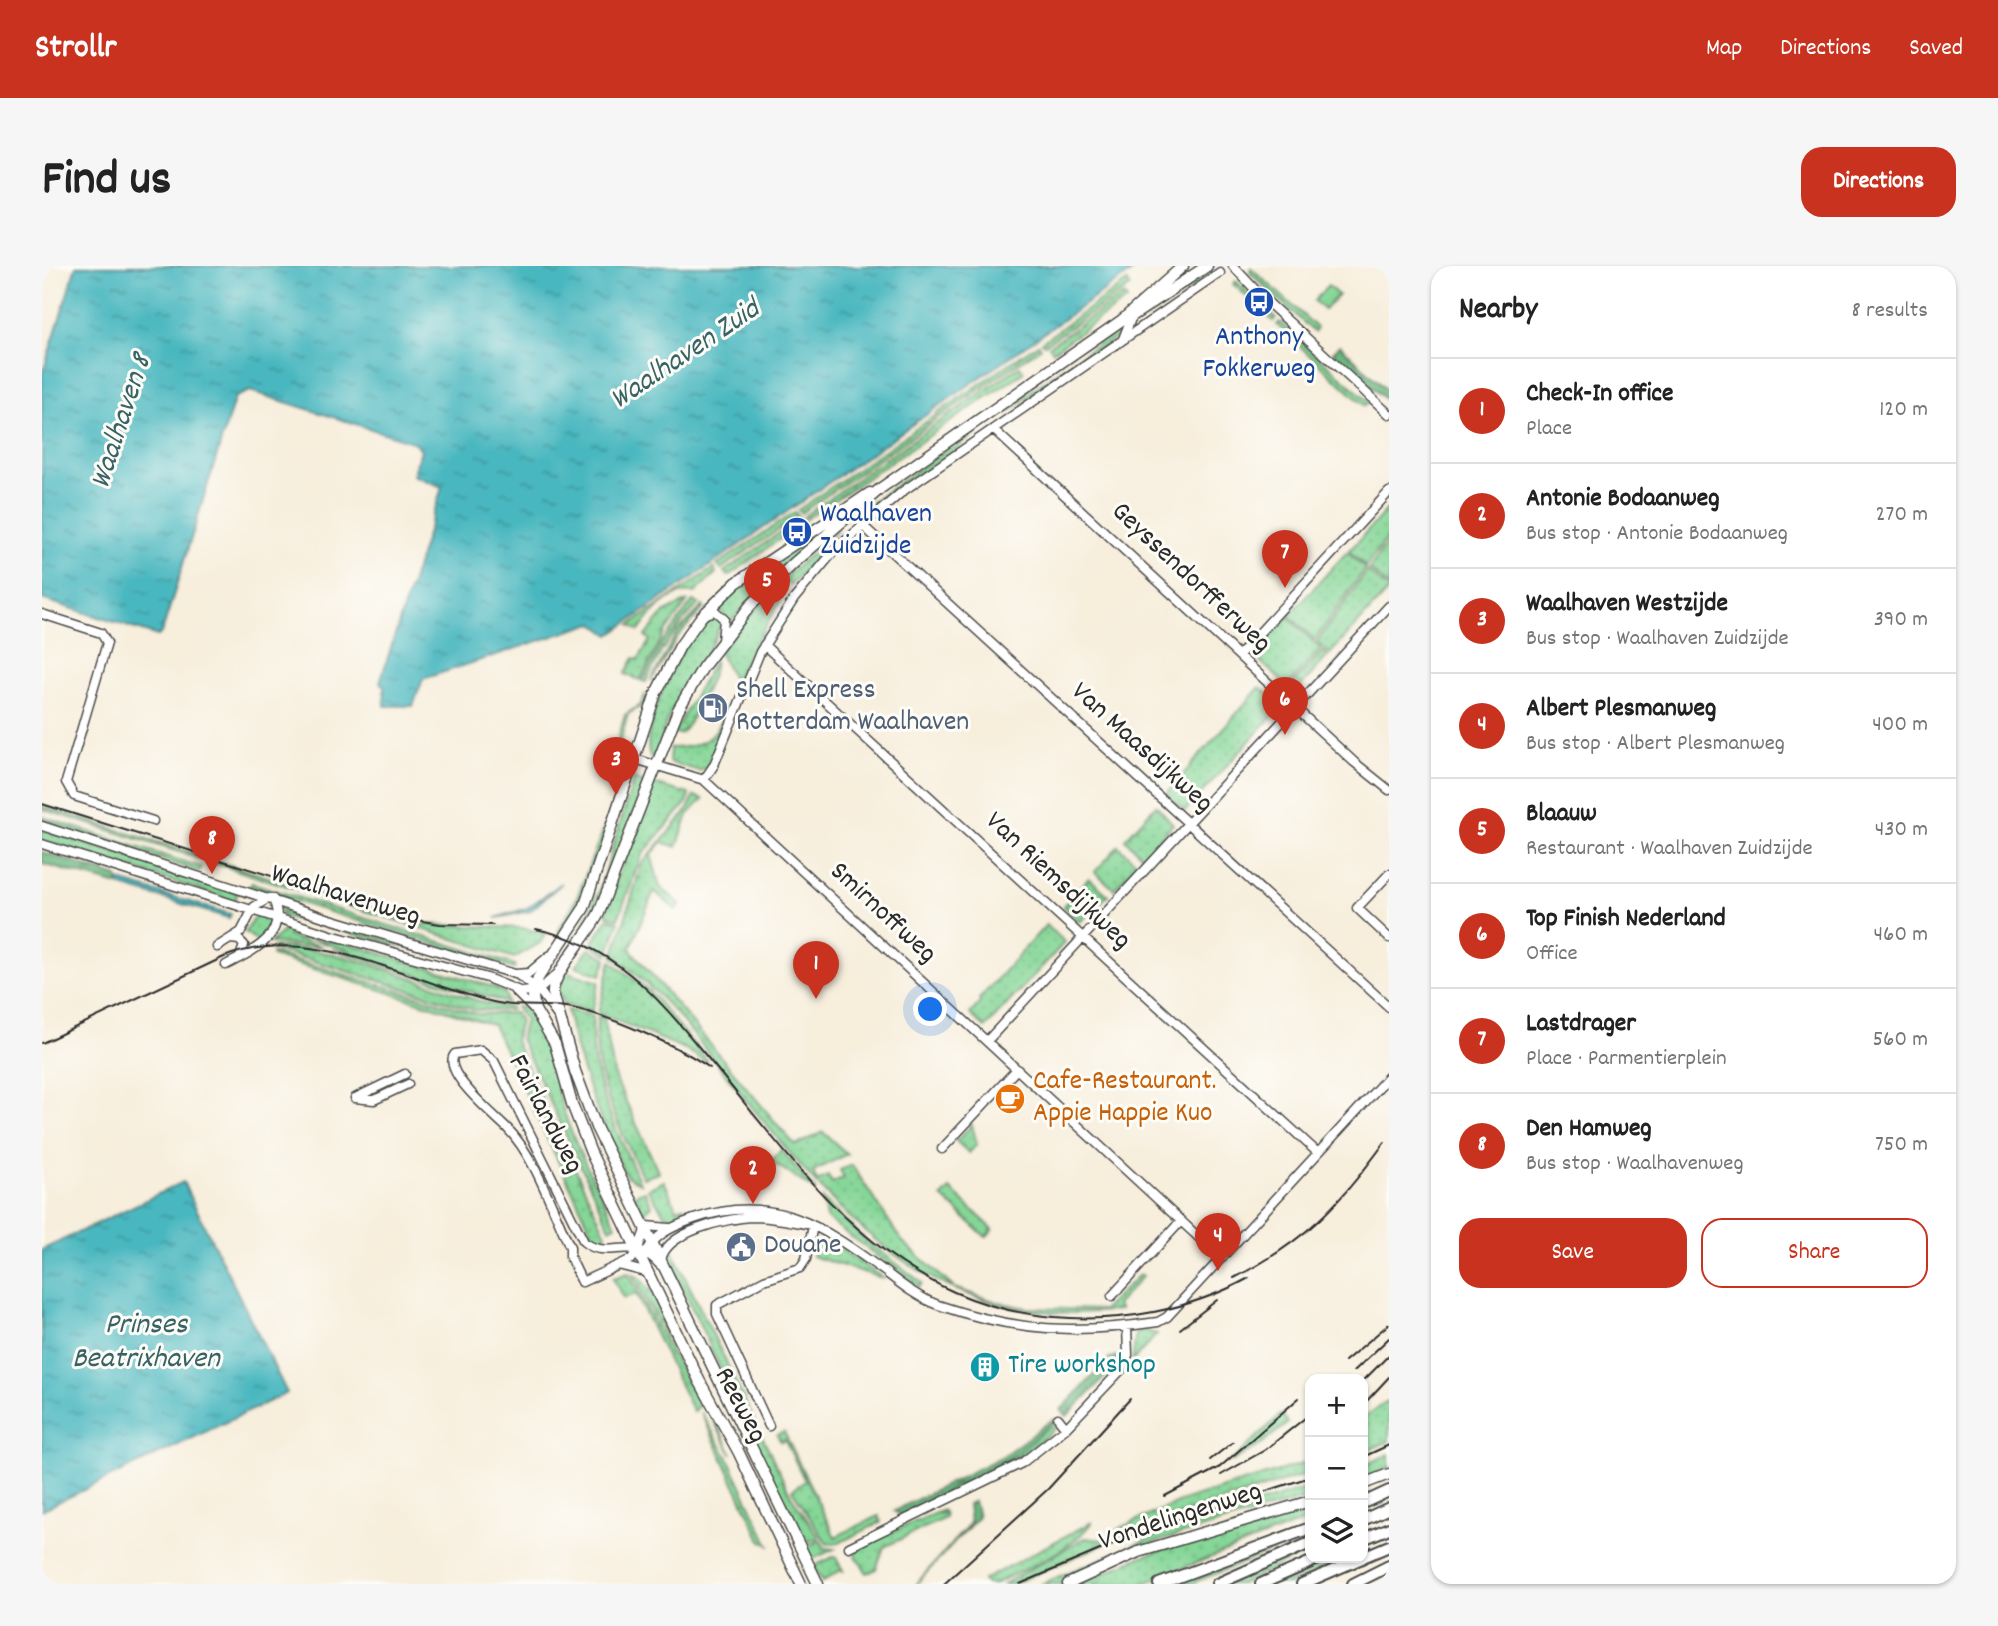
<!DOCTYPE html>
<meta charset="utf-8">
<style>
:root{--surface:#fff;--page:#f6f6f6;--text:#222;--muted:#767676;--line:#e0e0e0;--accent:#c8321e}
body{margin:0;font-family:Dekko,sans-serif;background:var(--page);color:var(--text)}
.controls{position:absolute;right:21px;bottom:21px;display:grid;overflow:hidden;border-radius:14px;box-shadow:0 2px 5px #0004}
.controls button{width:63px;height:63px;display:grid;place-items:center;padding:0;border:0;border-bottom:2px solid var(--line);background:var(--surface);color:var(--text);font:35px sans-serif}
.you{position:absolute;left:889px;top:744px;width:24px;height:24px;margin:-18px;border:5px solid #fff;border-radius:50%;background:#1a73e8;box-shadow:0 0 0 10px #1a73e833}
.badge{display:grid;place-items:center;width:46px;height:46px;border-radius:50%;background:var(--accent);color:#fff;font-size:23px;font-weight:700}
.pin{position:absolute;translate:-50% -58px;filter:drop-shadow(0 2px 4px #0008)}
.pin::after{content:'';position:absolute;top:37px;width:24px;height:21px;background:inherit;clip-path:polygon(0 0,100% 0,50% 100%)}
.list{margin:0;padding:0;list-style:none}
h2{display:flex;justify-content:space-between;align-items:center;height:91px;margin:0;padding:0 28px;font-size:30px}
h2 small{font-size:23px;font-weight:400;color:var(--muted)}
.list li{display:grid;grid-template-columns:46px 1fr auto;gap:21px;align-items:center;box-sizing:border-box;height:105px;padding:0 28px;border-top:2px solid var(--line)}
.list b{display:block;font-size:26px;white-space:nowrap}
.list p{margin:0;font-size:23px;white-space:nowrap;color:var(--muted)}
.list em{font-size:23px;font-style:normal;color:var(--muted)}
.actions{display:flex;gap:14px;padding:21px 28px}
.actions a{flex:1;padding:16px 0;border:2px solid var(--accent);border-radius:21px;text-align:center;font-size:24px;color:var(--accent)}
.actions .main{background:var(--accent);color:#fff}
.icon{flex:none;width:38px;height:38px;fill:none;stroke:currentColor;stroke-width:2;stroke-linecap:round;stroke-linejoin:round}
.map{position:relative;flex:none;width:1347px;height:1318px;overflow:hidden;border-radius:21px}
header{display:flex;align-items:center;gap:42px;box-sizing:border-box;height:98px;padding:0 35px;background:var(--accent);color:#fff}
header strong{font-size:33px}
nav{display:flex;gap:38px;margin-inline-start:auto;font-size:24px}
.intro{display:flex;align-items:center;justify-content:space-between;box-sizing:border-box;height:168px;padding:0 42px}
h1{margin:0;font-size:49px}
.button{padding:18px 32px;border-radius:21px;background:var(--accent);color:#fff;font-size:24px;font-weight:700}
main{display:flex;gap:42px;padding:0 42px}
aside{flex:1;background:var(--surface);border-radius:21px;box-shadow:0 2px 5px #0004}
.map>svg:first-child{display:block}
.grass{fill:url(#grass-dots);stroke:#588061;stroke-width:2}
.forest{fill:url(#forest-firs);stroke:#4c7156;stroke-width:2}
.park{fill:#85d697;stroke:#588061;stroke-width:2}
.water{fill:url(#water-ripples);stroke:#3a7175;stroke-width:2}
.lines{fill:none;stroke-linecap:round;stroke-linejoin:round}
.minor-casing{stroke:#4a4846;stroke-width:11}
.major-casing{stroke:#4a4846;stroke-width:13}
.highway-casing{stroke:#4a4846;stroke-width:14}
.minor{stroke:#fff;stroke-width:8}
.major{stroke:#fff;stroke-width:10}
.highway{stroke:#fff;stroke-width:10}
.rail{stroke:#2b2b2b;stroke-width:2}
.labels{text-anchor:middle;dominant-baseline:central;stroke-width:6;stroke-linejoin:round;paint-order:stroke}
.transit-label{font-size:28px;fill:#164399;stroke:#fdfcf7}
.street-label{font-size:28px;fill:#2b2b2b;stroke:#fdfcf7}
.service-label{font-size:28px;fill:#4e5e75;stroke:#fdfcf7;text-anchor:start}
.food-label{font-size:28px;fill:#c56008;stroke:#fdfcf7;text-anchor:start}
.culture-label{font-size:28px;fill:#0d838f;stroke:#fdfcf7;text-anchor:start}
.water-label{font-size:30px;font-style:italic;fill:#376366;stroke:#fdfcf7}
</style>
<header>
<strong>Strollr</strong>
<nav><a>Map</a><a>Directions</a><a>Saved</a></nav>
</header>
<div class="intro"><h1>Find us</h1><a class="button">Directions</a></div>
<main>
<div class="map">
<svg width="1347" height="1318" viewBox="0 0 1347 1318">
<defs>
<pattern id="grass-dots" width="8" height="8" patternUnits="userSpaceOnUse" patternTransform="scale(1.75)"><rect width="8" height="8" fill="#85d697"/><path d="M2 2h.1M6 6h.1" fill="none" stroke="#73b882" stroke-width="1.8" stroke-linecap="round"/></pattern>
<pattern id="forest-firs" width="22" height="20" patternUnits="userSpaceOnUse" patternTransform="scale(1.75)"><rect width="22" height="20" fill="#6cb780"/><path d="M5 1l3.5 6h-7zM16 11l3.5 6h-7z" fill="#599569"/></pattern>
<pattern id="water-ripples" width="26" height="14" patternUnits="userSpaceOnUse" patternTransform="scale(1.75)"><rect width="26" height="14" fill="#48b7bf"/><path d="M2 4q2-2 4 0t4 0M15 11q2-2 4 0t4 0" fill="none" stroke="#3c959b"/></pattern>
</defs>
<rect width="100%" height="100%" fill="#fdfcf7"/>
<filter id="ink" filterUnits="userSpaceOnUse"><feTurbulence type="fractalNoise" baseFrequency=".0143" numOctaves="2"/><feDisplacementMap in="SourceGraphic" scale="14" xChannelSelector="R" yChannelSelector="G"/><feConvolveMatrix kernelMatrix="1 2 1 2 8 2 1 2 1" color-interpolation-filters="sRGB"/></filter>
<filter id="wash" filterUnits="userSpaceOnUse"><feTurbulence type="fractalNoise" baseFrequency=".00686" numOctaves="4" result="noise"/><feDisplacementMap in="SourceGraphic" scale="28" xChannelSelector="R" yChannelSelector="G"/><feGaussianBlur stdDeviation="1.57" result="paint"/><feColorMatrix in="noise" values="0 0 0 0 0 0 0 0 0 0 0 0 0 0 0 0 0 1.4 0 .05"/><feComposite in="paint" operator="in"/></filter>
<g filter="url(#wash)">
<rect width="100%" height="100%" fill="#f7eedc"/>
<path class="grass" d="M1209,2L1275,62L1272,66L1208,7Z
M1170,5L1172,8L1090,61L1098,50Z
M1194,15L1234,52L1231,55L1191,18Z
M1085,16L1088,21L1003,78L999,76Z
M1082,29L1085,34L1011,85L1007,80Z
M1238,56L1327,136L1323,140L1235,59Z
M1083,59L1078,69L966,146L964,142Z
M996,78L998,82L896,152L893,149Z
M978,100L982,106L764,253L762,250Z
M891,151L894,154L759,247L756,244Z
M933,163L936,167L933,169L818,253L817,251L830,236Z
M1347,241V269L1324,301L1307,285Z
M753,246L756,250L679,303L675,299Z
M759,252L762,256L686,310L682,306Z
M797,253L736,305L687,357L675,340L699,318Z
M796,264L749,319L742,315L731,329L738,336L695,409L700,412L696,422L677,386L730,323Z
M1347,274V321L1327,303Z
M1305,286L1323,303L1273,374L1247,349Z
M672,302L674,307L653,327C629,322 609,348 597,365L588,359Z
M1325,305L1347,324L1288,388L1275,376Z
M646,335L623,366L598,414L583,408L592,392L596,394L608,374L603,370L623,346Z
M651,335L657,338C633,361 618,385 604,416L600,415L620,377Z
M661,340L662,342L636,370L609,415L635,366Z
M671,348L679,354C674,379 639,426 626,452C620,464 620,485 609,492C594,468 644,361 671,348Z
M1246,351L1279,383L1245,420L1211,389Z
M1281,385L1286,390L1253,427L1247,422Z
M672,395C675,405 647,462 638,468H631Z
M1218,421L1236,437V444L1143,545L1123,529Z
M603,429L605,437L586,448L576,484L586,503L575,499L571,489L583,449L598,439Z
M689,438L665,501L657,505L627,496L628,482C668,481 672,470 689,438Z
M592,513L603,517L561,630L537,674L534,672L557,625Z
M611,518L647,528L646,535L600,589L576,653L564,648L566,637Z
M652,530L661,533L646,549L635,581L620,576L609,589L618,621L638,638L634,644L612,625L588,683L751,877L754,879L781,866L805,888L771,905L775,915L786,910L790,917L802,911L798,904L810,899L860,975L912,1022L955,1036L986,1042L1061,1044L1098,1008L1101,1010L1074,1039L1078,1044C888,1068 795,947 688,814C652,769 618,723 571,691L600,598L645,545Z
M573,534C573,554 534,646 520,667L516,665L534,633Z
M1114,539L1131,558L1101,591L1083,573Z
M0,540L376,658L479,662L504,667L498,677L472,692L0,543Z
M0,551L159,601L158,606L0,555Z
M0,564L196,625L193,635L0,574Z
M1076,580L1095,597L1072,623L1053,606Z
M1047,612L1066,629L1038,656L1021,640Z
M210,617L473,699L472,703L207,621Z
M238,643L386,685L385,687L240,650Z
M214,649L233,655L219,678L203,666Z
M566,652L577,656L566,688L549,679Z
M1004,659L1023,676L943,762L928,748L938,737L937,733Z
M253,663L274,674L298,675L451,721L463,727L465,737L290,683L309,688V685L249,667L246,670L280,681L228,677L240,666Z
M229,682C282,675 389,720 444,737L469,741V744H433Z
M547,683L565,692L559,709L534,700Z
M230,687L435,748L473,747L478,755L473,775L564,968L560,975L552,970L451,759L230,690Z
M569,695L607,725L665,794L664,796L643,783L556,747Z
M523,705L557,716L550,745L522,739L516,724Z
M474,741H484C509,770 509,810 522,846C535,885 556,922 574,959L568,962L478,773L483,754Z
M525,744L551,750C545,811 574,862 598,917L584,910C558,856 537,804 525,744Z
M556,750L562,752L573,812L617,907L601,912C577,859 547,809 556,750Z
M930,859L935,878L927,887L914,875Z
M739,884L774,925L729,895Z
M622,915L635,943L642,940L644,945L625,952L606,923Z
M908,923L951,963L944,971L900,931Z
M603,925L610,940L602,947L592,929Z
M780,933L826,976L880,1017L877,1021L784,952Z
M787,975L843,1013L770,990L774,980Z
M629,982L749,1230L777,1271L761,1278L627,993Z
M586,1007L655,1134L657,1139L651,1146L594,1028L582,1032L571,1012Z
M590,1008L598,1012L610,1027L690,1188Z
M1100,1064L1115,1068L1090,1096L1094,1067Z
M1347,1134V1175L1321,1187V1152Z
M659,1146L686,1192L727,1279L719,1274Z
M1239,1148L1246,1157L1215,1181L1189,1196Z
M1013,1155L1012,1163L1007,1168L966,1199L861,1251L858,1249L972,1190Z
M742,1166L793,1271L837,1250L839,1256L799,1276L785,1278L750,1224L763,1215L743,1174L739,1176L735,1169Z
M1347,1188V1203L1321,1213V1200Z
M1268,1195V1207L1106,1259L971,1318H962L1043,1272L1060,1274L1080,1261L1140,1235Z
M1268,1221V1231L1090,1283L1019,1318H999L1116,1269Z
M1268,1240V1253L1100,1318H1036L1100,1290Z
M901,1244L898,1247L902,1246L903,1252L842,1281L834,1303L825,1307L813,1289L816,1280Z
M1050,1256C1030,1285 984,1302 952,1318H944L941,1314Z
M778,1274L783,1282L792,1283L769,1294L763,1281Z
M1268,1279V1285L1199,1318H1179Z
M1241,1281L1148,1318H1126L1195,1293Z
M793,1290L802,1306L800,1303L780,1316L772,1300Z
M1291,1292H1305L1247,1318H1233Z"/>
<path class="forest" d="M1298,79L1347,127V137L1291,86Z
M0,586L76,611V619L0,598Z
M1076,1090L1072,1102L1025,1150L1019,1144L1068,1092Z
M1011,1153L1013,1155L972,1190L858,1249L852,1245L961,1190Z
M932,1235L936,1251L874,1318L928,1257L926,1238Z"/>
<path class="park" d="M1286,20L1296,29L1282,44L1272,35Z"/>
<path class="water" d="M34,0H1098L568,369L551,357L381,413L371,440H343L342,420L338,416L400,221L371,209L379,184L374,177L208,125L193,131L120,366L116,370L0,333V109Z
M78,615L189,648L187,652L76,619Z
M520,617L488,645L454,652L485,642Z
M141,916L245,1127L0,1244V984Z"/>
</g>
<g filter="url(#ink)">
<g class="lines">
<g class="minor-casing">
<path id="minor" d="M1191,0L1220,31L1347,148
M1081,73L1090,50
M951,163L1312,496L1347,524
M820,259L1347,741
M0,348L59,367L65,377L24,516L32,530L111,555
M663,348L673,345L682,353L680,375
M722,379L1276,887
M1197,389L1347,226
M593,493L662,514L1179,992
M662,514L672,499L718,386L752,333L793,284L861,225L1178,7
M0,560L285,652L473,708L487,707L507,690
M0,578L289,669L445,712L480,726L497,724L514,709
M1347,608L1315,642L1347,672
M189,673L197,674L202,679L198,691
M175,681L199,666L212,641L227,632
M184,699C210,685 247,670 231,633
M476,709L497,724L515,749
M472,724L493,745
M945,775L1347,340
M315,831L363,808
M313,832L332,834L366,818
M900,883L975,803
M601,993C610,969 629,961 652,953C731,926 780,960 842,1005C859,1018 876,1032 896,1039C976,1066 1033,1068 1116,1056L1125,1051L1347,810
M619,995C622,966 685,952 711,951C729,951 747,955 764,958
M618,999C590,966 568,996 542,976L452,795L439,784L413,788C398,805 452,849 465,862C493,890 511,945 528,981V991L540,1016L590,993C596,983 601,972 604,960L627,962
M580,1000L607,1007
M1070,1030L1139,955
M1016,1152L1024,1162
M727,1160L675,1048V1039L722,1014L758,1002L764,993L771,960
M807,1281L980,1197L1024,1162L1080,1103L1086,1089L1085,1060"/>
</g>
<g class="major-casing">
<path id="major" d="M1090,50L1165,0
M1321,1218L1347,1208
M759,1318L697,1187L657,1114L549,887L530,838L513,778L493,744L491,731L496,712L542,642L614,427L638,380L659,351L694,317L828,227
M776,1318L554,861L533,805L511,727C509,709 547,668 557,647L636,444L661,401L708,340L752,297L839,222L1080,54L1141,0
M1026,1318L1096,1286L1268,1235"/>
</g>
<g class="highway-casing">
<path id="highway" d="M1321,1237L1347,1225
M1321,1254L1347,1242
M1321,1273L1347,1262
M1321,1291L1347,1280
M1117,1318L1268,1262
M1175,1318L1268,1277
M1219,1318L1278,1292
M1260,1318L1320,1292
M1311,1318L1347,1300
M1345,1318L1347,1317"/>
</g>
<use href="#minor" class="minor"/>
<use href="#major" class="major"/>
<use href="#highway" class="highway"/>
<path class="rail" d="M0,538L363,652L398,658L451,659
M494,663C570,678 614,729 661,786C760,905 844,1037 1012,1051C1080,1057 1148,1044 1207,1012
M0,777L182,691C271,656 365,715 451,736C475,742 501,738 525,741C562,747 637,780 668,802
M1192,1012C1264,975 1297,939 1343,876
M1138,1063L1175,1034
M1303,1095L1347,1058
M1312,1105L1347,1072
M1321,1115L1347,1089
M1321,1139L1347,1111
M1321,1191L1347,1179
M1168,1194L1191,1176
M1179,1209L1223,1184L1268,1148
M1123,1230L1178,1201L1257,1132
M902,1318L1006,1223L1088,1133
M978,1318L1112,1261L1268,1211"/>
</g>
</g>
<defs>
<g id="bus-disc" transform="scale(1.575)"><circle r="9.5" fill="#1a4fb4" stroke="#fdfcf7"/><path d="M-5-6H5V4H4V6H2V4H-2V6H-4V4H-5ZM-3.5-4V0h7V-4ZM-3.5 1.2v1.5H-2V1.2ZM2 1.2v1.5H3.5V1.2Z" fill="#fff"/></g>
<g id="fuel-disc" transform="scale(1.575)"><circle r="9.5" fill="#5c6f8a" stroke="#fdfcf7"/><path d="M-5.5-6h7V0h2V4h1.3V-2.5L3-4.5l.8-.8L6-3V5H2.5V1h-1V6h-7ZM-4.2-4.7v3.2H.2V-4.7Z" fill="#fff"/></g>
<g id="cafe-disc" transform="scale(1.575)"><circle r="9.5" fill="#e8710a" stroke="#fdfcf7"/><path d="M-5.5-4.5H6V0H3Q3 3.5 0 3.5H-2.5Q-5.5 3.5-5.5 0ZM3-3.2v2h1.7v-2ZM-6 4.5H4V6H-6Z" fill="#fff"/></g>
<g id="civic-disc" transform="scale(1.575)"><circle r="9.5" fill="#5c6f8a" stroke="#fdfcf7"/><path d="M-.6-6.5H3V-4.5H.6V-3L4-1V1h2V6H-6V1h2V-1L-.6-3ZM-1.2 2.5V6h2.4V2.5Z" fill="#fff"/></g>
<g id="building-disc" transform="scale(1.575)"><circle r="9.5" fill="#0f9aa8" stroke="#fdfcf7"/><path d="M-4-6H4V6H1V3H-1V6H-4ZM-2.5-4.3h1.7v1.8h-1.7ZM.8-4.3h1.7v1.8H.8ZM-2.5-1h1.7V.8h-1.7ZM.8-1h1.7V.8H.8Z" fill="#fff"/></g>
</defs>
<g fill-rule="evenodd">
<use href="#bus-disc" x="1217" y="36"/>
<use href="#bus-disc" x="755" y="266"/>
<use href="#fuel-disc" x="671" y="442"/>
<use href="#cafe-disc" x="968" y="833"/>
<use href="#civic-disc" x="699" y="981"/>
<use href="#building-disc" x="943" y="1101"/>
</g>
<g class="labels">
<g class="transit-label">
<text x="1217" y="73">Anthony<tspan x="1217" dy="32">Fokkerweg</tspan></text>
<text x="778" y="250" text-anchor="start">Waalhaven<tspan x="778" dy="32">Zuidzijde</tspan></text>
</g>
<g class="street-label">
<text transform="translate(1148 313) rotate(43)">Geyssendorfferweg</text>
<text transform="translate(1099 483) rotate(42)">Van Maasdijkweg</text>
<text transform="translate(1015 616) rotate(43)">Van Riemsdijkweg</text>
<text transform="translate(303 631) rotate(17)">Waalhavenweg</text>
<text transform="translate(840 648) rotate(43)">Smirnoffweg</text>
<text transform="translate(502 849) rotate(62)">Fairlandweg</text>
<text transform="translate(697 1140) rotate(62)">Reeweg</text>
<text transform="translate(1139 1252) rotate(-18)">Vondelingenweg</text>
</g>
<g class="service-label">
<text x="694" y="426">Shell Express<tspan x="694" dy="32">Rotterdam Waalhaven</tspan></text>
<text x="722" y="981">Douane</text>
</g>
<g class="food-label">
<text x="991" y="817">Cafe-Restaurant.<tspan x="991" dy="32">Appie Happie Kuo</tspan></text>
</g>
<g class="culture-label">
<text x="966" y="1101">Tire workshop</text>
</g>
<g class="water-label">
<text transform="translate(644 90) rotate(-34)">Waalhaven Zuid</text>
<text transform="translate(81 156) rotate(-72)">Waalhaven 8</text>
<text x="104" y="1060">Prinses<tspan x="104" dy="34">Beatrixhaven</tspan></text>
</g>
</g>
</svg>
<div class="controls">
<button>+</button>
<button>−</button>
<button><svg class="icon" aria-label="layers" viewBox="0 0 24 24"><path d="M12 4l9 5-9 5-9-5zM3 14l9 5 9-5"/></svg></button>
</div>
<div class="you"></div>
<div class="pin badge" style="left:774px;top:733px">1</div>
<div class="pin badge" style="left:711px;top:938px">2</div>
<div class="pin badge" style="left:574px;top:529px">3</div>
<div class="pin badge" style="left:1176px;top:1005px">4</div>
<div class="pin badge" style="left:725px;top:350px">5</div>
<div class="pin badge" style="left:1243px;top:469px">6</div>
<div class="pin badge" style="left:1243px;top:322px">7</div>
<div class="pin badge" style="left:170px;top:608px">8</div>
</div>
<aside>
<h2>Nearby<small>8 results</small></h2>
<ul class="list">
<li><span class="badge">1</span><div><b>Check-In office</b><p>Place</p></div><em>120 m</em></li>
<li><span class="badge">2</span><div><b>Antonie Bodaanweg</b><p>Bus stop · Antonie Bodaanweg</p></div><em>270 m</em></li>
<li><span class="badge">3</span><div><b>Waalhaven Westzijde</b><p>Bus stop · Waalhaven Zuidzijde</p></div><em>390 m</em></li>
<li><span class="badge">4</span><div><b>Albert Plesmanweg</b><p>Bus stop · Albert Plesmanweg</p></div><em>400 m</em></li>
<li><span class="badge">5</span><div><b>Blaauw</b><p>Restaurant · Waalhaven Zuidzijde</p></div><em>430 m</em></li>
<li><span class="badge">6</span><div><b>Top Finish Nederland</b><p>Office</p></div><em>460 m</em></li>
<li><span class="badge">7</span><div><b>Lastdrager</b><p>Place · Parmentierplein</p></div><em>560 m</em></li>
<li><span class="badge">8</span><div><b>Den Hamweg</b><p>Bus stop · Waalhavenweg</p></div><em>750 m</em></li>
</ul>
<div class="actions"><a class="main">Save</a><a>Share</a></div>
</aside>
</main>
